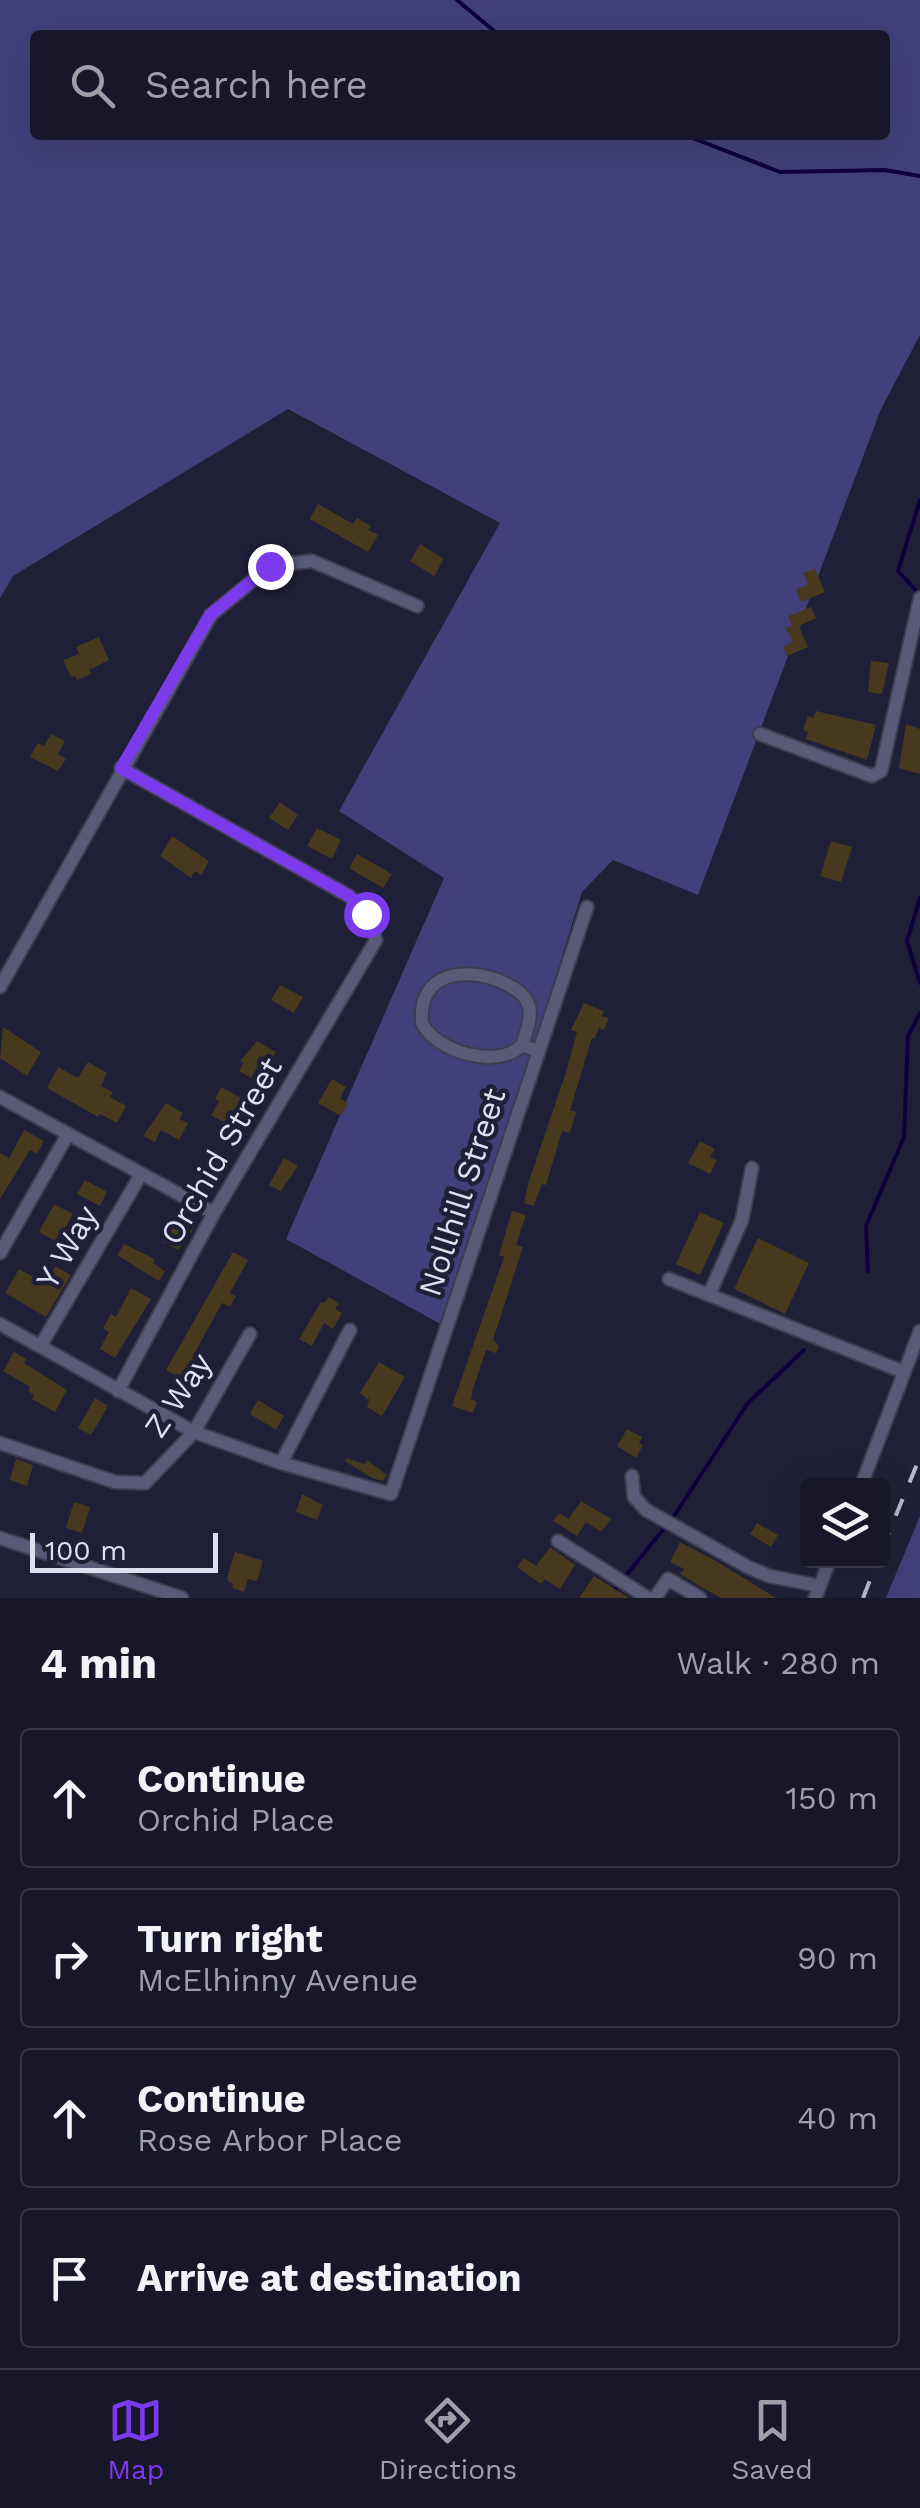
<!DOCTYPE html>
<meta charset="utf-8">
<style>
:root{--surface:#171729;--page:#202031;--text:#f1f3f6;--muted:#9e9fa8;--line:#363646;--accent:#7c3aed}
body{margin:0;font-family:"Work Sans",sans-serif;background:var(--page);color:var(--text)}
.controls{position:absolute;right:30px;bottom:30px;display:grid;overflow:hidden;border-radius:10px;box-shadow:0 10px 40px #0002}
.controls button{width:90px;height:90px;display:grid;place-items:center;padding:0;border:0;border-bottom:2px solid var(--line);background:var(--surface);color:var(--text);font:50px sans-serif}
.scale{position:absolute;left:30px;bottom:25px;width:188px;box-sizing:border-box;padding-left:10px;border:5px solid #dedff0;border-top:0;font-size:28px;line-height:35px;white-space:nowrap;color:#dedff0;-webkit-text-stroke:8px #1f1f37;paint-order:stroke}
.stop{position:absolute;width:30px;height:30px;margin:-22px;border:8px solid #7c3aed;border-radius:50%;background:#fff}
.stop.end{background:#7c3aed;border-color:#fff;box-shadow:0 2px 10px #0008}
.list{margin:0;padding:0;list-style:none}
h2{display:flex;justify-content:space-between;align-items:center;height:130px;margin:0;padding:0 40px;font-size:42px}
h2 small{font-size:32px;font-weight:400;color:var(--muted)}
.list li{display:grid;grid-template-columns:65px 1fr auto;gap:30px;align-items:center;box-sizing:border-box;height:140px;margin:0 20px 20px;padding:0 20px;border:2px solid var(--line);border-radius:10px}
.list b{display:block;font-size:38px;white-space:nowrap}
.list p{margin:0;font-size:32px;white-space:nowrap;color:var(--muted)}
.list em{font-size:32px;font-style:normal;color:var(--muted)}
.icon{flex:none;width:55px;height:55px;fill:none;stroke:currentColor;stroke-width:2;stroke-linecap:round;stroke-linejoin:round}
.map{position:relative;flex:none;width:920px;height:1598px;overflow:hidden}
.search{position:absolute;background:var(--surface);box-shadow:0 10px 40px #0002;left:30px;right:30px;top:30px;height:110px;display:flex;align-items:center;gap:25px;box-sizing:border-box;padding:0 35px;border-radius:10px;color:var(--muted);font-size:38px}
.sheet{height:770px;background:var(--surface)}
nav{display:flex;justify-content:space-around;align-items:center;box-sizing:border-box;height:140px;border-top:2px solid var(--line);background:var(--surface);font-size:28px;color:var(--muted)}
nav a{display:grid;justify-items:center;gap:5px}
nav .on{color:var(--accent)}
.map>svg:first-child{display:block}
.green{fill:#42407b;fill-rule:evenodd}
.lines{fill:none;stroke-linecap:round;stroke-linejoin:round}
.stream{stroke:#0f003d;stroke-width:4}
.building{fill:#46391e}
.minor-casing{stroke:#3d3c50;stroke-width:16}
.minor{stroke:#595a77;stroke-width:12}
.rail{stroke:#b8b8cb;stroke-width:4;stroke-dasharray:18 18;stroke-linecap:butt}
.route{stroke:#7c3aed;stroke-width:12}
.labels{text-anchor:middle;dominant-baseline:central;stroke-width:9;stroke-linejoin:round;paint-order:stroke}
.street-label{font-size:32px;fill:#dedff0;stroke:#1f1f37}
</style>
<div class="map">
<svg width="920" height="1598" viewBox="0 0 920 1598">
<rect width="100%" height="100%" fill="#1f1f37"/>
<path class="green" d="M0,0H920V335L881,409L698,895L613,860L582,892L446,1327L286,1239L444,878L339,811L500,523L288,409L13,576L0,598ZM35,35H885V135H35Z
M920,1516V1598H886Z"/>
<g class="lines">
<path class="stream" d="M457,0L499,35
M685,135L780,172L885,170L920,176
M920,500L898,571L920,595
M920,898L907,941L920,983
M868,1271L866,1226L904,1137L908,1036L920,1013
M608,1598L674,1516L748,1403L804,1350"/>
</g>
<path class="building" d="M318,504L353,524L357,518L371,526L368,530L378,535L368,552L310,519Z
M420,544L444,559L434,576L410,561Z
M815,569L825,592L801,602L796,590L808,584L803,573Z
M811,607L816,618L799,626L808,647L787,656L783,647L793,642L786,628L792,625L788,616Z
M99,637L109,660L89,670L91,674L77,680L75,676L71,677L63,660L79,654L76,647Z
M871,661L889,663L882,694L868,692Z
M816,711L876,725L867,760L806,739L808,732L803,730L808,716L813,718Z
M906,724L920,729V774L899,768Z
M51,734L65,741L58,754L66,759L58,771L30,757L38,743L44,746Z
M280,802L298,815L288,830L269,818Z
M317,828L341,840L332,859L307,846Z
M172,836L209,861L201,875L195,871L191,878L160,856Z
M831,841L852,847L841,882L820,876Z
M357,854L392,874L383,888L349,868Z
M280,985L303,997L294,1013L271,1000Z
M584,1003L604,1011L602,1016L609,1018L604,1030L599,1028L595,1038H592L570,1110L576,1112L570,1133L562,1131L546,1185L542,1184L534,1206L524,1203L529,1181L566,1072L577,1032L571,1030Z
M3,1027L41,1052L27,1076L0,1058Z
M257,1041L276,1052L267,1068L259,1064L251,1078L239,1071L243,1063L240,1061Z
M88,1062L107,1073L101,1086L113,1092L110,1097L126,1106L117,1123L100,1114L98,1117L47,1088L58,1067L78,1078Z
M332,1079L346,1087L340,1098L348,1103L341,1116L318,1103Z
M221,1087L243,1099L232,1127L211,1115L219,1102L215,1099Z
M166,1103L183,1113L179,1119L188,1123L179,1140L161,1130L155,1142L143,1136Z
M24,1130L44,1141L37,1154L30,1150L0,1199V1153L9,1158Z
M700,1141L715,1149L710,1157L717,1160L710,1174L688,1163Z
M212,1154L228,1164L216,1185L200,1176Z
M284,1158L298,1166L281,1191L269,1185Z
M85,1180L107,1192L100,1206L77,1194Z
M54,1204L73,1214L61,1236L58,1234L55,1241L39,1232Z
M512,1211L526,1215L516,1245L523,1247L493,1340L499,1346L496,1353L486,1350L473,1389L471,1399L477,1402L473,1413L452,1406L504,1257L499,1255Z
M700,1212L724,1223L700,1275L676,1264Z
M174,1221L192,1231L178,1250L163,1242Z
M758,1238L809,1263L785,1314L734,1289Z
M124,1244L155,1259L153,1263L165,1271L159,1281L117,1255Z
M233,1252L248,1260L230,1293L236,1296L230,1307L222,1303L192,1358L199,1362L188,1382L166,1370Z
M55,1266L71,1275L46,1317L5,1293L19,1269L46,1284Z
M131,1288L151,1299L115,1358L100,1349L109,1332L103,1328L111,1314L116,1317Z
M329,1297L339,1304L335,1309L342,1313L333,1329L324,1323L312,1346L299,1339L321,1302L324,1303Z
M14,1352L26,1359L24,1363L67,1390L55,1412L32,1399L34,1395L28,1391L30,1387L3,1371Z
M379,1362L405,1377L382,1416L367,1407L370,1397L368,1400L360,1393Z
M95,1398L108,1406L91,1435L78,1428Z
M258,1400L284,1416L276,1430L250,1414Z
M627,1429L642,1437L639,1443L643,1445L636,1458L617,1446Z
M346,1458L365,1464L367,1460L387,1475L383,1481L372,1478L345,1461Z
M16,1459L33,1465L27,1486L10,1480Z
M302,1494L323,1505L317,1520L296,1512Z
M581,1501L611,1519L601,1532L586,1522L577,1536L553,1521L559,1513L569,1519Z
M74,1502L90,1507L82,1533L66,1528Z
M757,1523L778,1535L771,1547L750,1534Z
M680,1542L716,1561L776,1598H721L701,1587L680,1574L684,1569L670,1562Z
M550,1547L575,1565L560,1589L545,1579L541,1584L517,1567L524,1558L536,1566Z
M235,1552L263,1561L257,1581L248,1579L244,1592L232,1588L233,1584L228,1581L227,1577Z
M594,1576L629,1598H579Z"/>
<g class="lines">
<g class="minor-casing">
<path id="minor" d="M760,734L872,776L881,771L920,598
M0,987L211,615L270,566L312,561L417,606
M522,1045C526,1033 532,1018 529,1006C521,975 416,947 422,1023C436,1052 498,1070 522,1045L538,1051
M0,1097L214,1213
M0,1253L67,1136
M669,1279L904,1372
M709,1295L742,1220L752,1168
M0,1324L194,1432L281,1463L391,1494L587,907
M41,1345L140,1176
M118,1391L214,1213L376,940L366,914L349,896L121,768
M0,1443L115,1482L145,1483L194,1432L250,1334
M281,1463L350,1330
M632,1476L634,1497L646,1510L748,1567L769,1576L820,1586
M861,1486L920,1331
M0,1538L182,1598
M558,1541L648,1598
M655,1598L668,1579L700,1598
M815,1598L830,1560"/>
</g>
<use href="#minor" class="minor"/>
<path class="rail" d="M882,1549L920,1457
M863,1598L878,1560"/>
</g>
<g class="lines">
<path class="route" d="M270,566L210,615L121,768L349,896L366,914"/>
</g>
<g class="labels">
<g class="street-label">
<text transform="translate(221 1151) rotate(-60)">Orchid Street</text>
<text transform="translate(462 1192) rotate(-72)">Nollhill Street</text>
<text transform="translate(67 1247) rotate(-60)">Y Way</text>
<text transform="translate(178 1395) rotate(-56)">Z Way</text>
</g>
</g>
</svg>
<div class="controls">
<button><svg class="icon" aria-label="layers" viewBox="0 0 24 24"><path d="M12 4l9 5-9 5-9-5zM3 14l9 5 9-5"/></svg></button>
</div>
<div class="scale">100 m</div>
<div class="stop" style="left:366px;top:914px"></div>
<div class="stop end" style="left:270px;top:566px"></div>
<div class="search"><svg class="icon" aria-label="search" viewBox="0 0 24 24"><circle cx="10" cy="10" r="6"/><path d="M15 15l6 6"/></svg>Search here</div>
</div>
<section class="sheet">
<h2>4 min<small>Walk · 280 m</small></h2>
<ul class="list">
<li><svg class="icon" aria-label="ahead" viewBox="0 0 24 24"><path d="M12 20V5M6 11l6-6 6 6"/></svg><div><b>Continue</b><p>Orchid Place</p></div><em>150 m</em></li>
<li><svg class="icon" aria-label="right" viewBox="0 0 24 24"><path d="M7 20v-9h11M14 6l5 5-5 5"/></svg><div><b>Turn right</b><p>McElhinny Avenue</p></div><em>90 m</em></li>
<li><svg class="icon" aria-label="ahead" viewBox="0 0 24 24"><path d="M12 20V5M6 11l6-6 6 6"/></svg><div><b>Continue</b><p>Rose Arbor Place</p></div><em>40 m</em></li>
<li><svg class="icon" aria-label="arrive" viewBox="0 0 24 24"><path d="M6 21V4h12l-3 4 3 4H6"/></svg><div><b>Arrive at destination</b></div></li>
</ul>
</section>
<nav>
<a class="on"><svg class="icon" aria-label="map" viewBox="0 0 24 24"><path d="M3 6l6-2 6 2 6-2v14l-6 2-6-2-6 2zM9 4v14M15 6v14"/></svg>Map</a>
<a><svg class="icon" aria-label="directions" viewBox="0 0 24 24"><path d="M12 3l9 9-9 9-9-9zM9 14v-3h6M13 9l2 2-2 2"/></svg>Directions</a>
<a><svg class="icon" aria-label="saved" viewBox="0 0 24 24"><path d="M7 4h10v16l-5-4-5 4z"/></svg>Saved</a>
</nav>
